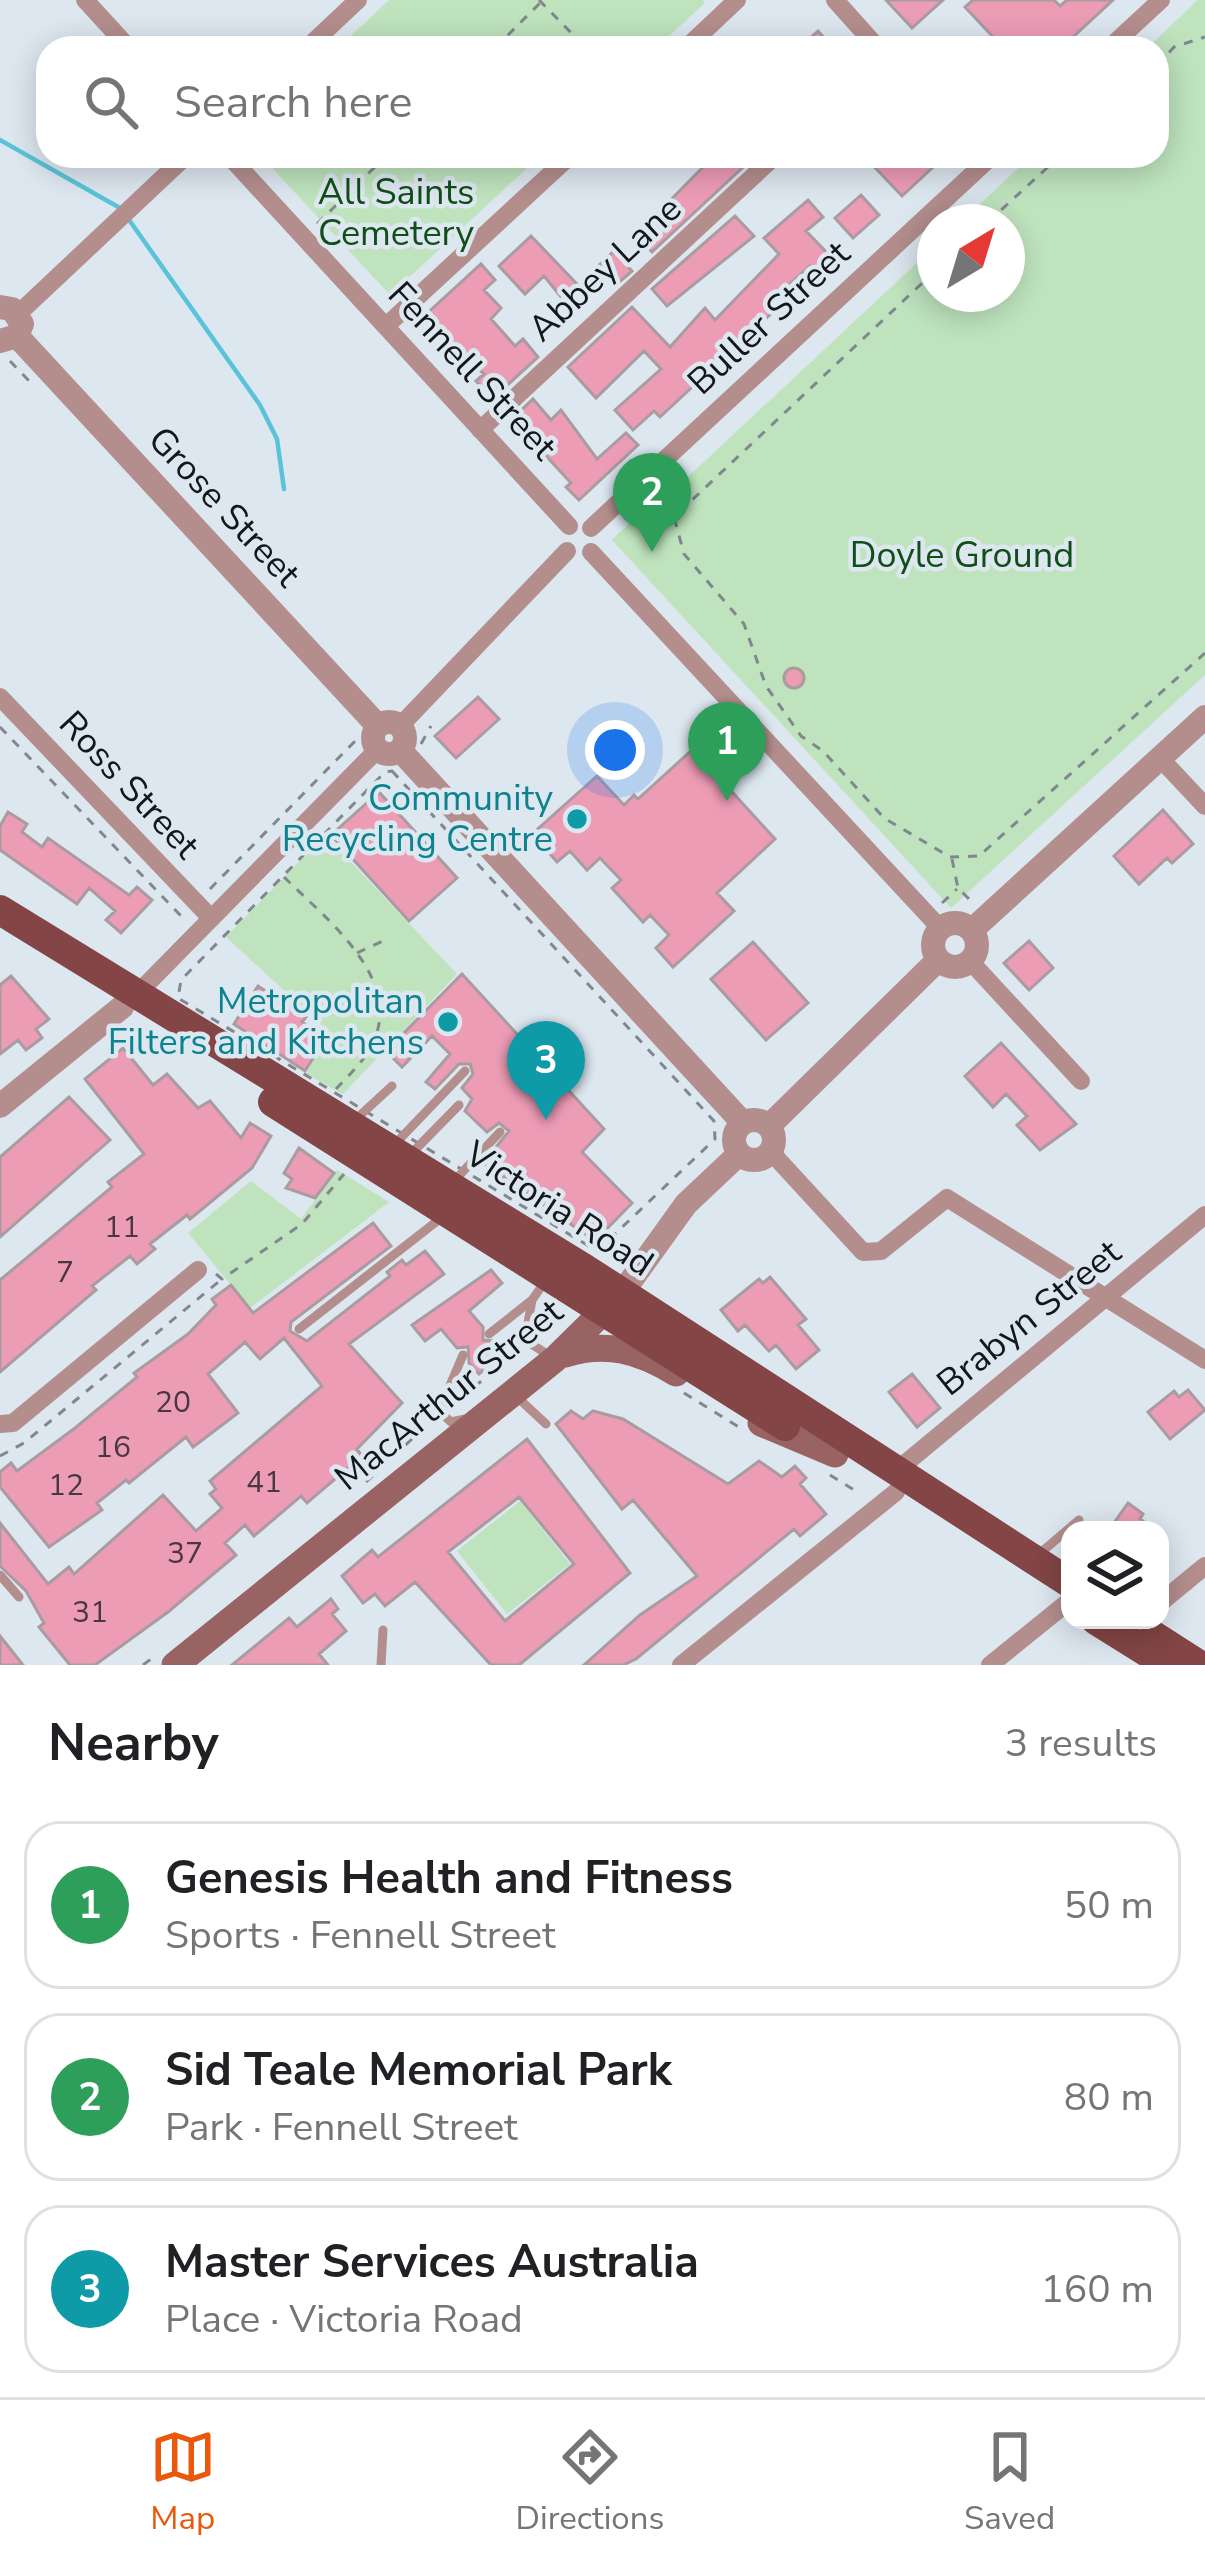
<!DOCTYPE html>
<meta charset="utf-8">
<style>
:root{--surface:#fff;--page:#f2f2f2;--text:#202124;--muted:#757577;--line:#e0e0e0;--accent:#ea580c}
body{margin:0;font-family:"Nunito Sans",sans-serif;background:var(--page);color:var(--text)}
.controls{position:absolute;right:36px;bottom:36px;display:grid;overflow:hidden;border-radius:24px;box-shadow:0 6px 30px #0003}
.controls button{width:108px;height:108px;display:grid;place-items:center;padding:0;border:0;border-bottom:3px solid var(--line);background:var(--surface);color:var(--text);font:60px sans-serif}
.compass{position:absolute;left:917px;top:204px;width:108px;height:108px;border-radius:50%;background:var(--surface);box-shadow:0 6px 30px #0003;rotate:38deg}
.you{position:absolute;left:615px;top:750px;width:42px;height:42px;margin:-30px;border:9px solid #fff;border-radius:50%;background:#1a73e8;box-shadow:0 0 0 18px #1a73e833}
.badge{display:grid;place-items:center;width:78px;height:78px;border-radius:50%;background:var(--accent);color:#fff;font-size:39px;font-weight:700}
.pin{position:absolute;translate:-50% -99px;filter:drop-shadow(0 3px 6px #0008)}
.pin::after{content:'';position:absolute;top:63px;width:42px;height:36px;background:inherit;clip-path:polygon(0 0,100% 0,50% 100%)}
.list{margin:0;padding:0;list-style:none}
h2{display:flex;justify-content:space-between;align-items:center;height:156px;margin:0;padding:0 48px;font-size:51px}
h2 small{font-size:39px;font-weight:400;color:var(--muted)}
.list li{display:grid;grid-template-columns:78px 1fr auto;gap:36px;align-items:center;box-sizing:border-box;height:168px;margin:0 24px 24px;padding:0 24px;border:3px solid var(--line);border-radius:36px}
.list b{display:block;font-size:45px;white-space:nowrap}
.list p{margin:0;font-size:39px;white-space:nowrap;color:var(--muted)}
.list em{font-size:39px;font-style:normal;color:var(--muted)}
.icon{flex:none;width:66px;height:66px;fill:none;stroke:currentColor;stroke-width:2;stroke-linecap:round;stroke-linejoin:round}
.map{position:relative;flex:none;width:1205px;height:1665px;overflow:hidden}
.search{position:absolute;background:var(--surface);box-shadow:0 6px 30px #0003;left:36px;right:36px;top:36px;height:132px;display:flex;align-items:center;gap:30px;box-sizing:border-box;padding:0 42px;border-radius:36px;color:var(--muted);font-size:45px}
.sheet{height:732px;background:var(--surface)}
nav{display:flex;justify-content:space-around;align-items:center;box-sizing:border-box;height:168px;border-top:3px solid var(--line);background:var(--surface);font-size:33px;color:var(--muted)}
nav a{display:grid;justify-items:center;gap:6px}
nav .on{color:var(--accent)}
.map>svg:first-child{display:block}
.green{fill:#bee3bd}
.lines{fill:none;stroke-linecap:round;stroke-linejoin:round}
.stream{stroke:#5ac3d9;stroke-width:4.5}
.building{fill:#ed9cb6;stroke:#a99b9f;stroke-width:3;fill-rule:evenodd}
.path{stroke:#80878d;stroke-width:3;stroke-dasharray:9 9;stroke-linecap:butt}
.service{stroke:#b38e8d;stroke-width:9}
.minor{stroke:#b38e8d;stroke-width:18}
.tertiary{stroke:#b38e8d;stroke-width:24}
.secondary{stroke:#986362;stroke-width:27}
.primary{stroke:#834545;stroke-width:30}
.culture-dot{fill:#0f9aa8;stroke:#dde7f0;stroke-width:4.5}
.labels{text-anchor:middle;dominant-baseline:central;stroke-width:9;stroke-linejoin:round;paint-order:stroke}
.number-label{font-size:30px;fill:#4a3841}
.park-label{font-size:36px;fill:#114e18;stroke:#dde7f0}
.street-label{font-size:36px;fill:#13171a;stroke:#dde7f0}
.culture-label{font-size:36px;fill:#0d838f;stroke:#dde7f0;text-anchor:end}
</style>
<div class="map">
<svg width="1205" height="1665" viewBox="0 0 1205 1665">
<rect width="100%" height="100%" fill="#dde7f0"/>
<path class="green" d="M389,0H702L705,3L656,48H338Z
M1198,0H1205V675L951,908L612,540L656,498L661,502L935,246V294H1007V222H961L1031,156H1157V48H1147Z
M261,156H540L390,295Z
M325,835L457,974L343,1094L306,1074L329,1032L226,937Z
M337,1170L389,1202L250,1308L188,1233L251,1181L301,1219Z
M520,1501L570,1564L507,1614L457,1551Z"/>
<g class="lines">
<path class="stream" d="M0,140L120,208
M127,217L260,405L277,439L284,489"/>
</g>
<path class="building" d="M886,0H943L912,28Z
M973,0H1054L1060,6L1067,0H1113L1061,48H983L994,38L965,7Z
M818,31L833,48H799Z
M714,156H733L742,168L652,252L636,235Z
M864,156H894L899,161L904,156H945L902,196Z
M861,195L879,215L853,238L835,218Z
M808,200L823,217L806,231L832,258L816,273L810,266L769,303L775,310L660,417L654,411L633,430L615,410L661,369L644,351L596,398L568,367L632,307L670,347L705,308L715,320L779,254L764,238Z
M735,216L754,236L667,306L652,289Z
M531,236L577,284L561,297L544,276L525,294L499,266Z
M614,251L632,271L616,285L598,266Z
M481,264L495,280L484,290L501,308L491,319L515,346L523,339L538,357L492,399L476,381L484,374L421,319Z
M533,399L551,420L561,410L597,459L626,433L638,445L579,500L566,487L571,483L512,419Z
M784 678a10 10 0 1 1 20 0a10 10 0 1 1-20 0Z
M478,697L499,719L456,758L435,736Z
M693,749L775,839L717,893L734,911L673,967L656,948L669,935L650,915L643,922L612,888L621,880L600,858L587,870L570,851L557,862L532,834L597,776L624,805L634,795L638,799Z
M379,792L457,878L409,921L331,835Z
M1163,810L1193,844L1172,863L1167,858L1139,884L1114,856Z
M8,812L27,824L22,832L42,847L48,838L129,895L137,887L152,900L121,933L106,920L115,911L89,888L77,904L0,850V826Z
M1029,941L1053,968L1029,990L1004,963Z
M753,942L808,1003L766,1040L711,979Z
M462,974L604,1129L582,1152L632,1203L595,1241L483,1163L509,1131L499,1123L487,1132L465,1111L472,1099L462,1088L473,1074L470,1064H459L435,1089L426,1082L450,1054L432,1036L402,1067L386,1051Z
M11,976L49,1019L36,1029L42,1038L26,1050L18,1040L0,1054V985Z
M258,986L306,1017L302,1022L326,1038L305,1071L234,1024Z
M1001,1043L1076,1124L1040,1150L1017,1125L1027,1116L1006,1094L993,1107L965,1076Z
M123,1048L153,1085L167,1074L198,1108L210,1101L241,1138L250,1123L271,1136L252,1168L190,1219L187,1215L150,1244L155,1249L137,1264L130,1256L92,1286L96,1290L0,1372V1280L112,1187L108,1182L144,1154L85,1079Z
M69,1097L110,1140L0,1237V1157Z
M299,1148L334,1173L315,1198L286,1188L292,1179L284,1173Z
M373,1223L391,1246L291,1322L290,1331L307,1341L390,1276L387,1272L402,1260L406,1265L425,1251L444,1274L349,1344L402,1403L357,1449L362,1456L307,1503L301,1496L254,1536L245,1525L225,1543L236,1555L168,1612L95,1665H70L39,1627L44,1623L26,1591L0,1566V1523L48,1584L69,1567L74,1574L163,1495L196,1531L222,1508L210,1494L216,1489L210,1481L322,1386L284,1338L260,1359L245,1342L208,1374L238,1413L193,1447L186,1437L129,1483L126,1480L97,1503L102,1510L49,1547L0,1487V1472L11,1463L17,1471L75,1428L137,1377L134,1373L188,1334L216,1305L212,1299L231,1285L253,1313Z
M491,1270L502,1283L469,1311L483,1327V1340L495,1341L504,1353L479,1374L469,1363L468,1347L457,1348L441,1329L425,1341L412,1325Z
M770,1277L806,1319L798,1325L819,1350L796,1369L776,1345L769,1351L745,1325L738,1331L721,1310L759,1279L763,1283Z
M912,1374L940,1408L917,1427L889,1392Z
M1188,1390L1205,1410L1170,1439L1148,1412L1174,1391L1179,1397Z
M571,1411L583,1419L593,1411L623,1419L728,1484L759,1461L782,1477L795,1466L806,1478L800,1484L826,1514L800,1536L794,1529L636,1659L623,1665H584L640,1615L697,1576L633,1500L622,1509L556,1424Z
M527,1439L630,1573L519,1665H491L415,1582L385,1606L375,1594L363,1603L342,1576L372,1550L378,1557ZM519,1497L574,1564L505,1621L448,1552Z
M1128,1503L1143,1514L1140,1519L1156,1530H1109Z
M331,1599L338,1609L332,1614L346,1631L319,1654L328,1665H232L289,1618L297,1627Z
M0,1636L23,1665H0Z"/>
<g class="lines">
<path class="path" d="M539,0L586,48
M495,48L540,3
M1157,66L1174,47L1205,37
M988,222L1060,156
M317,224L386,156
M935,271L674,517L684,554L744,624L766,686L801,736L823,751L884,818L950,857L979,856L1205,653
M10,361L33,385
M658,494L674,511
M0,727L183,918
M421,744L431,726
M392,771L714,1121L715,1139L597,1251L178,998L181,980L385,772Z
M952,859L958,888L973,903
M284,877C327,920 411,983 368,1052C360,1065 347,1077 336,1089
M210,889L359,737
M942,903L957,889
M357,953L383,941
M216,1274L222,1279L302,1224L344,1174
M540,1334L560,1315
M684,1393L742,1429
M460,1398L518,1352
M0,1456L24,1443L222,1279
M830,1475L859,1493
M366,1482L429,1423
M143,1665L155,1656"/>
<path class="service" d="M355,1120L392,1086
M394,1145L465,1071
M408,1157L459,1105
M454,1181L500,1132
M544,1283L532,1300L525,1340L550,1356
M299,1329L441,1218
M489,1334L532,1300
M463,1355L439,1411L451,1422L465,1419
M517,1397L546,1424
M1038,1555L1079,1520
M0,1575L19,1597
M381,1665L383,1630"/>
<path class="minor" d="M85,0L129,48
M835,0L878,48
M307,48L358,0
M686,48L737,0
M1109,48L1161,0
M229,156L569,526
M18,314L186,156
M386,326L570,156
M480,430L775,156
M591,528L992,156
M591,552L940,928
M0,697L211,918
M400,726L567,551
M1160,758L1205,806
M970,961L1081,1081
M135,996L378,749
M771,1152L863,1252L881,1251L947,1198L1205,1360
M0,1424L13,1423L198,1270
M895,1472L1205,1215
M1160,1603L1205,1566
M1134,1624L1139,1620
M681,1665L896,1492
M990,1665L1068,1602"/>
<path class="tertiary" d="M0,307L12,309L22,324L17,336L0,341
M17,336L378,726
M373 738a16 16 0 1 1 32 0a16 16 0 1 1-32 0Z
M400,750L743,1123
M933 945a22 22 0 1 1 44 0a22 22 0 1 1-44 0Z
M972,930L1205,717
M0,1106L122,1007
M734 1140a20 20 0 1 1 40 0a20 20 0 1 1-40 0Z
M769,1126L938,960
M622,1293L686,1204L739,1154"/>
<path class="secondary" d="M565,1354C607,1341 640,1351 676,1373
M761,1423L835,1454
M175,1665L555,1359L619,1296"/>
<path class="primary" d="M0,910L585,1269L1070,1583
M273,1102L785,1426
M1096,1620L1168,1665
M1154,1636L1199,1665"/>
</g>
<g class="culture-dot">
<circle cx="577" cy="819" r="12"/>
<circle cx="448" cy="1022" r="12"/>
</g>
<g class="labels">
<g class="number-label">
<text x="122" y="1227">11</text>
<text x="65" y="1272">7</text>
<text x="173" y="1402">20</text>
<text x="113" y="1447">16</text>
<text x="264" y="1482">41</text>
<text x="66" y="1485">12</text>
<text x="185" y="1553">37</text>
<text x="90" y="1612">31</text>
</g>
<g class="park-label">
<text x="396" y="192">All Saints<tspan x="396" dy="41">Cemetery</tspan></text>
<text x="962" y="555">Doyle Ground</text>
</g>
<g class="street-label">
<text transform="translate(605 269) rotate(-43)">Abbey Lane</text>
<text transform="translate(769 318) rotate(-43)">Buller Street</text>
<text transform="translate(472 371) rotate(47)">Fennell Street</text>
<text transform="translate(224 507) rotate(47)">Grose Street</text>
<text transform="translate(129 785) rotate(47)">Ross Street</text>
<text transform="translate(559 1209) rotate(33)">Victoria Road</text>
<text transform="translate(1029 1318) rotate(-39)">Brabyn Street</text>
<text transform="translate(449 1395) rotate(-39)">MacArthur Street</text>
</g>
<g class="culture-label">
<text x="553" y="798">Community<tspan x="553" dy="41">Recycling Centre</tspan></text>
<text x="424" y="1001">Metropolitan<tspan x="424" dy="41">Filters and Kitchens</tspan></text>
</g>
</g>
</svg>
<div class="controls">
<button><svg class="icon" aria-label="layers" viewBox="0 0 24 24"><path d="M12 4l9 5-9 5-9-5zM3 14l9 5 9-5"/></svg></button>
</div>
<svg class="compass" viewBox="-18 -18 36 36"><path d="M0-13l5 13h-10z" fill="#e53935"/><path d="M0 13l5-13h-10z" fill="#757577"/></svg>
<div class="you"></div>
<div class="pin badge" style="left:727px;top:801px;background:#2e9e5b">1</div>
<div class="pin badge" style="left:652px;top:552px;background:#2e9e5b">2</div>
<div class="pin badge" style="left:546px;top:1120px;background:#0f9aa8">3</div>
<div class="search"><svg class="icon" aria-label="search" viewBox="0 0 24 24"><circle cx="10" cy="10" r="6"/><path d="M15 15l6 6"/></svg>Search here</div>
</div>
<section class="sheet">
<h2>Nearby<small>3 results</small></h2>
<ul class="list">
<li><span class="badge" style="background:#2e9e5b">1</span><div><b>Genesis Health and Fitness</b><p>Sports · Fennell Street</p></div><em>50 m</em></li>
<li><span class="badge" style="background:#2e9e5b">2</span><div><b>Sid Teale Memorial Park</b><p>Park · Fennell Street</p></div><em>80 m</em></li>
<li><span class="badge" style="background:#0f9aa8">3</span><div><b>Master Services Australia</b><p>Place · Victoria Road</p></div><em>160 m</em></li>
</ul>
</section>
<nav>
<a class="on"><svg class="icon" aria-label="map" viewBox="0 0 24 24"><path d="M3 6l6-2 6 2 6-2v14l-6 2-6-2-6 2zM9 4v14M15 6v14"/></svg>Map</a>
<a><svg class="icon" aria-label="directions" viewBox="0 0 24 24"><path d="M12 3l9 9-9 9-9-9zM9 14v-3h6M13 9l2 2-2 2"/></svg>Directions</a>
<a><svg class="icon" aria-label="saved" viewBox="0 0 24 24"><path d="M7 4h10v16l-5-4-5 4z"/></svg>Saved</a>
</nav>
